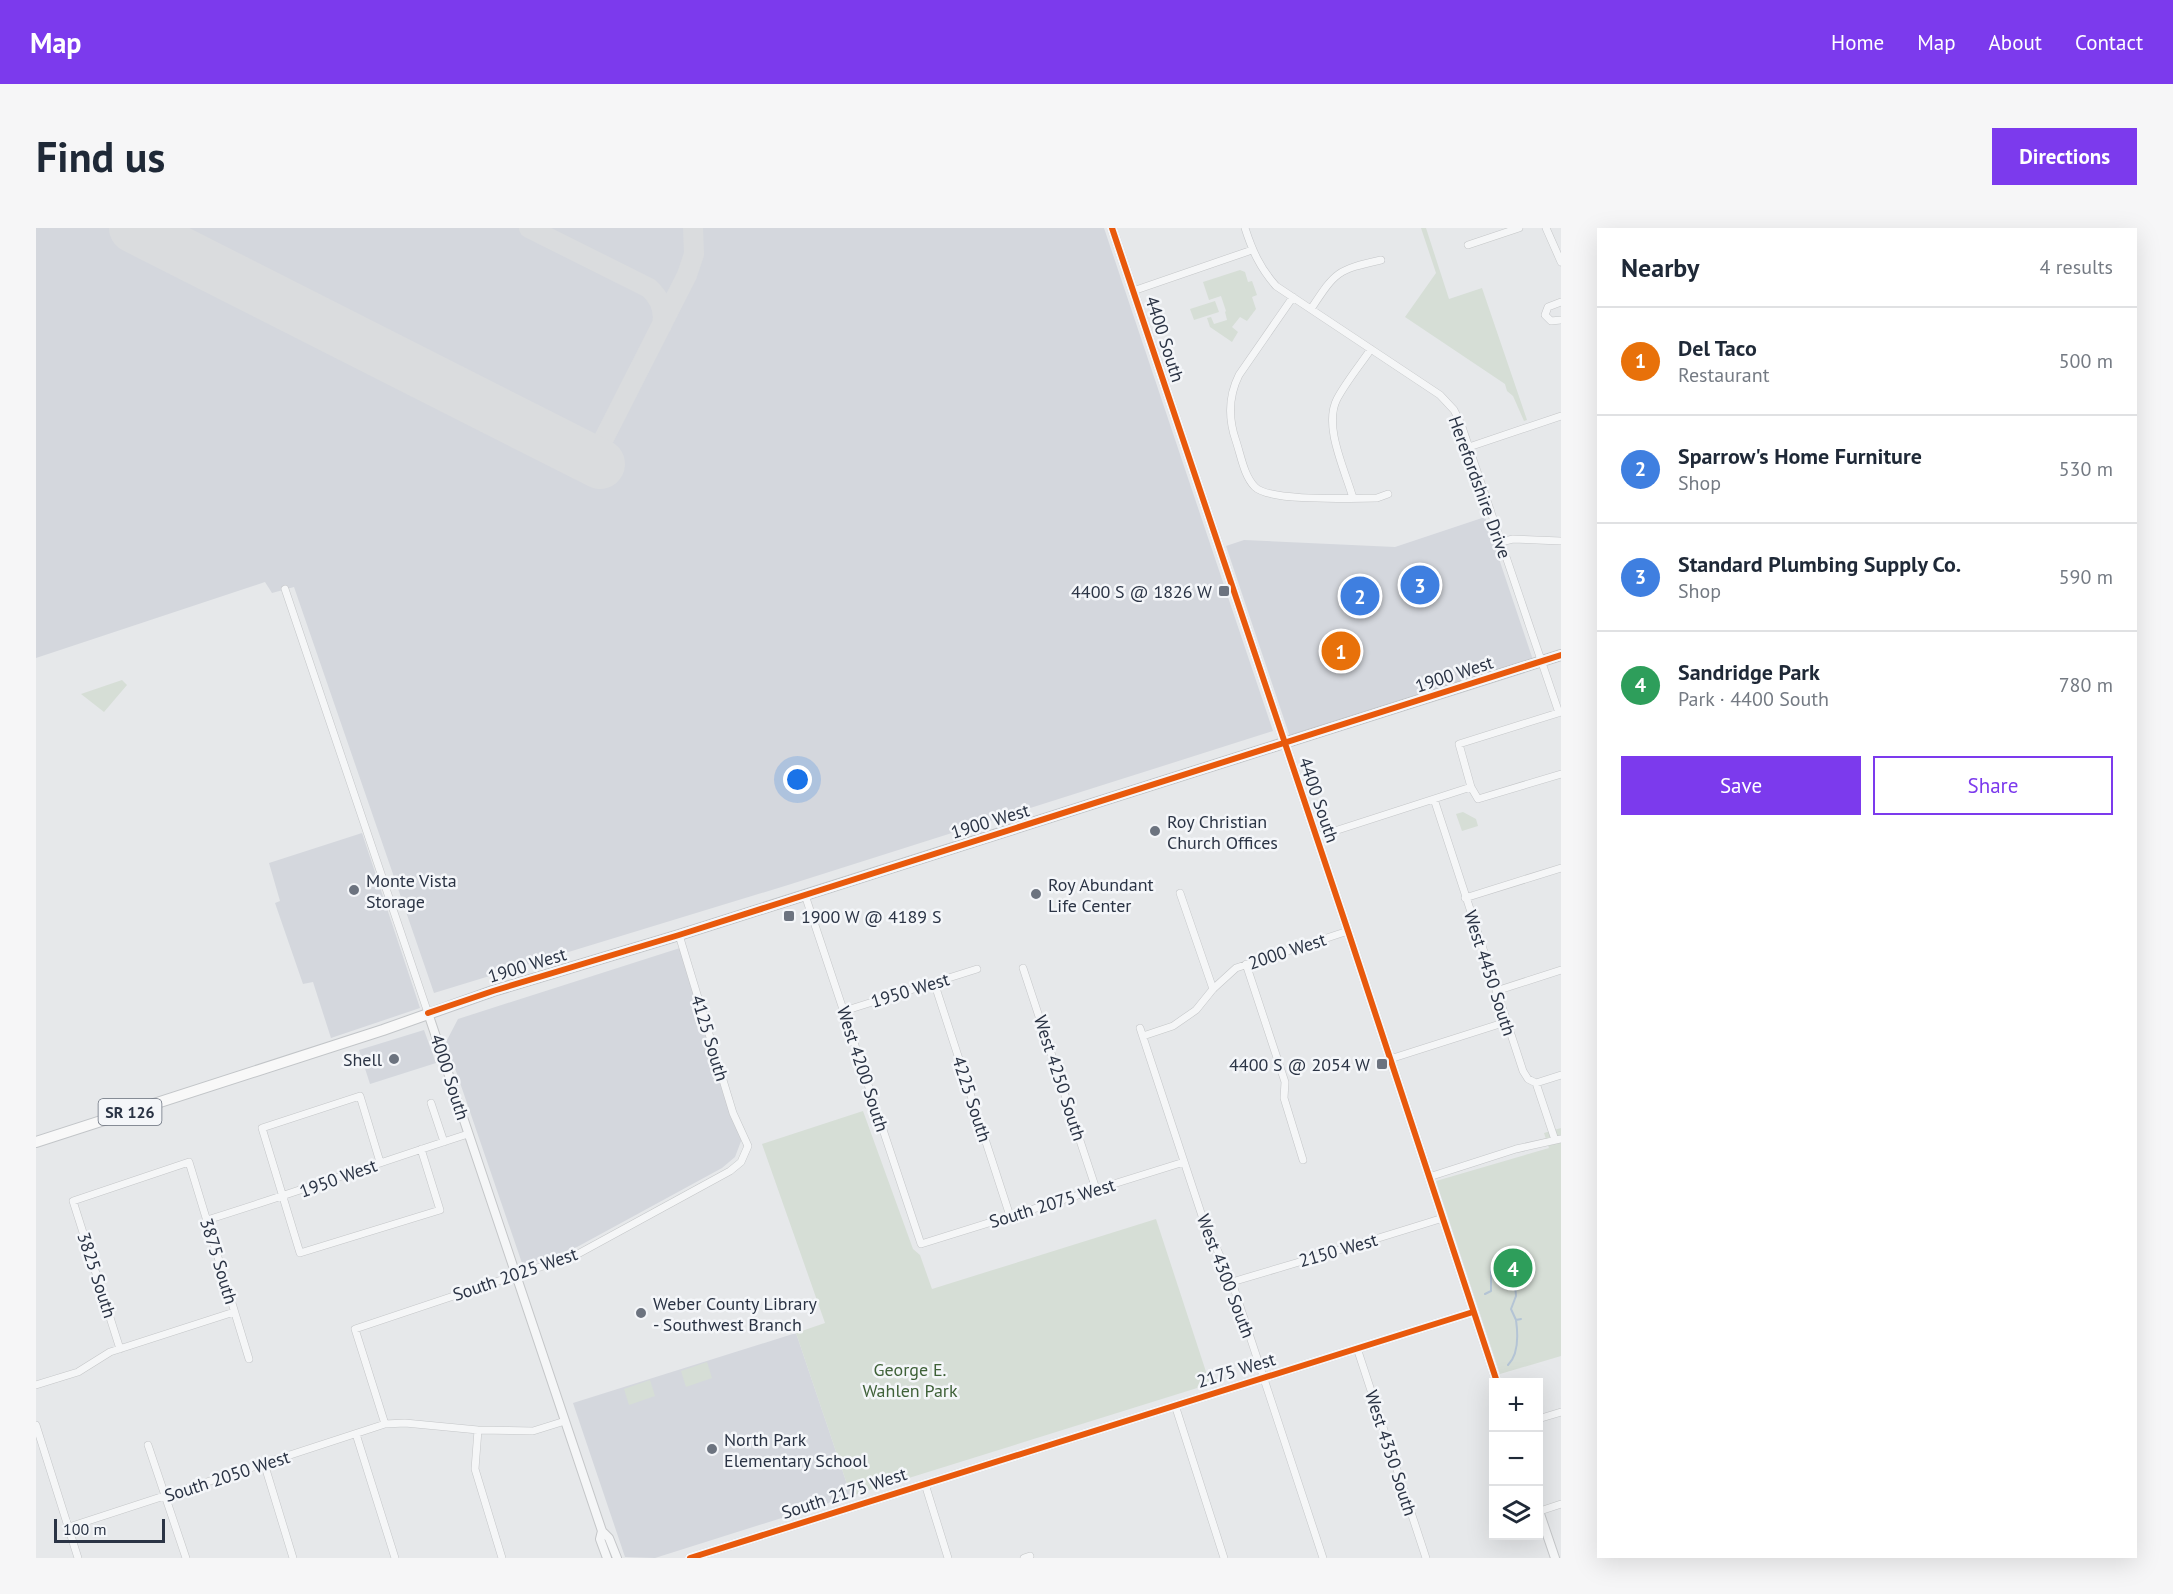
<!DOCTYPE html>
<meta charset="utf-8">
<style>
:root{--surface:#fff;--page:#f6f6f7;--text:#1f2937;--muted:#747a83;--line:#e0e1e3;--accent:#7c3aed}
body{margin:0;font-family:"PT Sans",sans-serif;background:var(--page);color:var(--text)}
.controls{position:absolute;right:18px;bottom:18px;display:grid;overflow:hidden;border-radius:0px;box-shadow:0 6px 24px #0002}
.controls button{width:54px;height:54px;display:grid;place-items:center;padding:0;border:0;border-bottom:2px solid var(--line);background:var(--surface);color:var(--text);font:30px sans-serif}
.scale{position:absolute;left:18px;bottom:15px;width:111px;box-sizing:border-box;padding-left:6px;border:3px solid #2b3445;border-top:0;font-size:16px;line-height:21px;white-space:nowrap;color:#2b3445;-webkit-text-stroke:4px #f4f6f9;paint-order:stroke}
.you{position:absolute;left:762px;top:552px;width:21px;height:21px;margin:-15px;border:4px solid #fff;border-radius:50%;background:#1a73e8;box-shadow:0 0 0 9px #1a73e833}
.badge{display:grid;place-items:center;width:39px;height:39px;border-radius:50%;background:var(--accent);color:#fff;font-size:20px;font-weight:700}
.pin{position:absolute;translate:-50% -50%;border:3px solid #fff;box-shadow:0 2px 6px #0006}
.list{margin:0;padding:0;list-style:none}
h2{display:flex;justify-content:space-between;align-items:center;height:78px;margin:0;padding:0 24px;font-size:26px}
h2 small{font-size:20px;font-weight:400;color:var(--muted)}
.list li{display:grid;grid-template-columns:39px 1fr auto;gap:18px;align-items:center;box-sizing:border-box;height:108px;padding:0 24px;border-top:2px solid var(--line)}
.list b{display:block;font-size:22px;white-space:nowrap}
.list p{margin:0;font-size:20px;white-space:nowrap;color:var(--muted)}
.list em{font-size:20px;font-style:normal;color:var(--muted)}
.actions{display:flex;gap:12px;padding:18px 24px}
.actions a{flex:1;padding:14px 0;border:2px solid var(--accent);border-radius:0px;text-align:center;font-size:21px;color:var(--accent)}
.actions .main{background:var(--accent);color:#fff}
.icon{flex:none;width:33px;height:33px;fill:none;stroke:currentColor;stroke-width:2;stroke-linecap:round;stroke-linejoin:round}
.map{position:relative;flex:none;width:1525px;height:1330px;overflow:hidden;border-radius:0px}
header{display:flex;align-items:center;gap:36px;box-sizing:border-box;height:84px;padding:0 30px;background:var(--accent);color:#fff}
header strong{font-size:28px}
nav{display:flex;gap:33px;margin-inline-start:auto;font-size:21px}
.intro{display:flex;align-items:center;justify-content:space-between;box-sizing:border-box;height:144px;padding:0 36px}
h1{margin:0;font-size:42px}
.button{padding:15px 27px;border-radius:0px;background:var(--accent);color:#fff;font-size:21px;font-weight:700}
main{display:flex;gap:36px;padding:0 36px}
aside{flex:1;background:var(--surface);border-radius:0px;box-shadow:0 6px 24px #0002}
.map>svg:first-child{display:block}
.built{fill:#d4d7dd}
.green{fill:#d6ded6}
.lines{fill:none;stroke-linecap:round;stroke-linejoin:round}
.stream{stroke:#b4c4d5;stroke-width:2}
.taxiway{stroke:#dadcde;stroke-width:20}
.runway{stroke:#dadcde;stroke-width:50}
.minor-casing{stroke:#c4c6c8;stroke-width:8}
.tertiary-casing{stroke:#c4c6c8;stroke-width:10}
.primary-casing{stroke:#c2c5c8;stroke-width:12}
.minor{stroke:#f5f6f7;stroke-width:7}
.tertiary{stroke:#f5f6f7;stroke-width:8}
.primary{stroke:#f8f8f8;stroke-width:10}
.cycleway-casing{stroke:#f4f6f9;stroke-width:10}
.cycleway{stroke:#e8590c;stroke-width:6}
.poi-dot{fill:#6c737f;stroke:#f4f6f9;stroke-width:2}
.labels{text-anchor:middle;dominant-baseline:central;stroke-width:5;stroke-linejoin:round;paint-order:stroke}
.shield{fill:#f4f6f9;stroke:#676e7b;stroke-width:1.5}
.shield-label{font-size:16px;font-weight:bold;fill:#2b3445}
.street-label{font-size:18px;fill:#2b3445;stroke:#f4f6f9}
.poi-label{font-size:18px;fill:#2b3445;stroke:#f4f6f9;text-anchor:start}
.park-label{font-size:18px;fill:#3f6138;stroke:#f4f6f9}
</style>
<header>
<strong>Map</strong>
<nav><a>Home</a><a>Map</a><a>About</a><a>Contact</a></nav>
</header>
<div class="intro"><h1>Find us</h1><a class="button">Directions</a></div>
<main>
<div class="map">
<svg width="1525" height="1330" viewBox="0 0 1525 1330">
<rect width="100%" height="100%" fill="#e6e8ea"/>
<path class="built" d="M0,0H1068L1237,503L752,657L398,765L258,359L236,365L229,354L0,430Z
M1449,289L1497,432L1254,509L1190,318L1208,312L1359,319Z
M326,605L384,780L295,810L277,754L267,756L239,675L244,673L233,635Z
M644,720L707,908L699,929L686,940L541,1019L487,1038L410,814L422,791Z
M388,802L400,835L334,856L323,822Z
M760,1105L815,1268L619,1330L589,1329L537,1175Z"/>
<path class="green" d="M1385,0H1390L1413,71L1446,60L1491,192L1488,193L1477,168L1471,163L1469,156L1369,89L1400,45Z
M1204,42L1209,44L1212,54L1216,53L1221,67L1216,69L1220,81L1211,93L1204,89L1196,99L1202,104L1196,114L1174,99L1171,90L1175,89L1178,96L1191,92L1189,84L1190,83L1185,68L1173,72L1167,54Z
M1179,73L1183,84L1158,92L1154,81Z
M86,452L91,457L68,484L45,466Z
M1427,584L1440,591L1442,598L1426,603L1420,586Z
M827,883L877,1021L884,1027L896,1061L1120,991L1174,1156L815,1268L760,1105L789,1095L726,916Z
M1525,900V1128L1464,1146L1400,953L1513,920L1508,905Z
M671,1134L676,1150L650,1159L645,1143Z
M614,1152L619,1168L593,1177L588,1161Z"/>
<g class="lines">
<path class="stream" d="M1449,1066L1455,1063V1040L1458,1039L1462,1043L1468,1044L1479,1056L1480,1068L1475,1081L1480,1092L1485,1091
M1472,1137C1483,1126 1482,1106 1480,1092"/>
<path class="taxiway" d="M493,0L613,60C624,70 629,82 626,97
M557,232L651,47L658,26L657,0"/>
<path class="runway" d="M98,0L564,236"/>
<g class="minor-casing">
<path id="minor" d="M1209,0C1216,22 1224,40 1240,58L1404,167L1418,182L1425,196L1523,485
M1510,0L1525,34
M1432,17L1483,0
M1097,63L1216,22
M1257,69L1203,147C1192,169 1192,190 1200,213C1205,228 1208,248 1219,259C1234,274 1317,270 1341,270L1352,266
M1525,74L1512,79L1509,87L1515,93L1525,92
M1275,81C1300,43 1301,42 1345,32
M1433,219L1525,188
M1317,270C1309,242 1287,198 1301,171C1310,154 1324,137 1335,121
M1465,314L1477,311L1525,313
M249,361L392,785
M1435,559L1423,516L1525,484
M1398,571L1487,843L1492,851L1500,855L1519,912
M1280,609L1435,559L1442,571L1525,546
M1144,665L1177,761
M769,667L885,1016L1148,934
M1429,670L1525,640
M1210,736L1249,854L1248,870L1267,932
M987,740L1060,961
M898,754L974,988
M1460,763L1525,742
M808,783L941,741
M1104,800L1167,991L1196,1054L1287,1330
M1107,808L1137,798L1160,782L1177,761L1200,740L1312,703
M1354,831L1470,794
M1500,855L1525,847
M395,875L408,914
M344,934L324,868L226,900L264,1025L404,982L385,921
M1393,949L1480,921L1525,911
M171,992C258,965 345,934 432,906
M1196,1054C1267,1033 1337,1012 1407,990
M1321,1120L1390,1330
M84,1121L37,973L153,934L213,1131
M0,1157L42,1144L74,1124L198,1084
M1139,1177L1188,1330
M1502,1191L1525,1184
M349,1196L319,1101L540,1027L694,943L705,934L712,918L697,885L643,707
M0,1197L42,1330
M442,1202L439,1241L466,1330
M320,1206L359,1330
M112,1217L150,1330
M228,1235L257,1330
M889,1256L912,1330
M1504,1283L1525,1276
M33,1299L349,1196L369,1195L442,1202L497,1203L529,1193
M988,1330L994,1328"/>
</g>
<g class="tertiary-casing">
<path id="tertiary" d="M1076,0L1312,703L1461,1154
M392,785L566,1303L573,1310L581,1330
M1502,1280L1519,1330
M566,1303L564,1311L571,1330
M654,1330L1437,1084"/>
</g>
<g class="primary-casing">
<path id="primary" d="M0,914L347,802L457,763L643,707L1525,427"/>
</g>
<use href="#minor" class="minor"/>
<use href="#tertiary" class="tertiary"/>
<use href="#primary" class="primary"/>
<g class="cycleway-casing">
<path id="cycleway" d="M1076,0L1312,703L1461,1154
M392,785L457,763L643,707L1525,427
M654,1330L1437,1084"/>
</g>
<use href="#cycleway" class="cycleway"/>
</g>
<g class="poi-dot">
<rect x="1182" y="357" width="12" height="12" rx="3"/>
<circle cx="1119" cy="603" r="6"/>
<circle cx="318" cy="662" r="6"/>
<circle cx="1000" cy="666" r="6"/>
<rect x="747" y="682" width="12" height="12" rx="3"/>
<circle cx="358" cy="831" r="6"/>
<rect x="1340" y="830" width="12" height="12" rx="3"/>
<circle cx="605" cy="1085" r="6"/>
<circle cx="676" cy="1221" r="6"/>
</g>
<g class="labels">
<rect class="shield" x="62.5" y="871" width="63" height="26" rx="4.5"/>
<g class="shield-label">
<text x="94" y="884">SR 126</text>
</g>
<g class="street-label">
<text transform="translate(1129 111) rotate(72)">4400 South</text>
<text transform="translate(1444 259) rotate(70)">Herefordshire Drive</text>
<text transform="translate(1418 446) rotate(-18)">1900 West</text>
<text transform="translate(1283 572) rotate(71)">4400 South</text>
<text transform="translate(954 593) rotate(-17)">1900 West</text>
<text transform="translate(1251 723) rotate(-18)">2000 West</text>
<text transform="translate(491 737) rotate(-17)">1900 West</text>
<text transform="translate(1454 745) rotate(72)">West 4450 South</text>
<text transform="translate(874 762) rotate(-17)">1950 West</text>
<text transform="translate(674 810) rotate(73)">4125 South</text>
<text transform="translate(827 841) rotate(72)">West 4200 South</text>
<text transform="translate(414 849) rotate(72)">4000 South</text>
<text transform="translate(1024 850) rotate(72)">West 4250 South</text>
<text transform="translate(936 871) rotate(72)">4225 South</text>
<text transform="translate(302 950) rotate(-20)">1950 West</text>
<text transform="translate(1016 975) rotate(-17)">South 2075 West</text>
<text transform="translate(1302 1022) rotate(-16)">2150 West</text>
<text transform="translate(183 1033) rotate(73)">3875 South</text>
<text transform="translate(479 1046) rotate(-19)">South 2025 West</text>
<text transform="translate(61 1047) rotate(72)">3825 South</text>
<text transform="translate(1190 1048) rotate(69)">West 4300 South</text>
<text transform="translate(1200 1142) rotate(-17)">2175 West</text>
<text transform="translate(1355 1225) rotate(72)">West 4350 South</text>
<text transform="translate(191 1248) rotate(-18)">South 2050 West</text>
<text transform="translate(808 1265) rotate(-18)">South 2175 West</text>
</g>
<g class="poi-label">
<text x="1176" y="363" text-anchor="end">4400 S @ 1826 W</text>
<text x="1131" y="593">Roy Christian<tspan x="1131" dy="21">Church Offices</tspan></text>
<text x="330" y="652">Monte Vista<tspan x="330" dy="21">Storage</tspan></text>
<text x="1012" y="656">Roy Abundant<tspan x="1012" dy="21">Life Center</tspan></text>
<text x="765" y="688">1900 W @ 4189 S</text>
<text x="346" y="831" text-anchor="end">Shell</text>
<text x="1334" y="836" text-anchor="end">4400 S @ 2054 W</text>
<text x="617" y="1075">Weber County Library<tspan x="617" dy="21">- Southwest Branch</tspan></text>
<text x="688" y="1211">North Park<tspan x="688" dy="21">Elementary School</tspan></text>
</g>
<g class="park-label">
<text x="874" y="1141">George E.<tspan x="874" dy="21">Wahlen Park</tspan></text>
</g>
</g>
</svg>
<div class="controls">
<button>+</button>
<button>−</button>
<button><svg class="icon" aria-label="layers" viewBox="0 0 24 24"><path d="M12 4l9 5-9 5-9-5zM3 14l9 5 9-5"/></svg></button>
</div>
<div class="scale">100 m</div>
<div class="you"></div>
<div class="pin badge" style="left:1305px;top:423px;background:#e8710a">1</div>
<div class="pin badge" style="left:1324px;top:368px;background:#3f7fe0">2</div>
<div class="pin badge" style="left:1384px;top:357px;background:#3f7fe0">3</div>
<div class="pin badge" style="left:1477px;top:1040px;background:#2e9e5b">4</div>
</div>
<aside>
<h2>Nearby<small>4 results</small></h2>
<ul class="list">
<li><span class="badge" style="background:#e8710a">1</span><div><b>Del Taco</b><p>Restaurant</p></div><em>500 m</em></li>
<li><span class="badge" style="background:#3f7fe0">2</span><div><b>Sparrow's Home Furniture</b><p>Shop</p></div><em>530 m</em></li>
<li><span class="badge" style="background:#3f7fe0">3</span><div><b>Standard Plumbing Supply Co.</b><p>Shop</p></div><em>590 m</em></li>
<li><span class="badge" style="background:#2e9e5b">4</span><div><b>Sandridge Park</b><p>Park · 4400 South</p></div><em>780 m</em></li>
</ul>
<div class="actions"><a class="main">Save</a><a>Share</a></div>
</aside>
</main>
